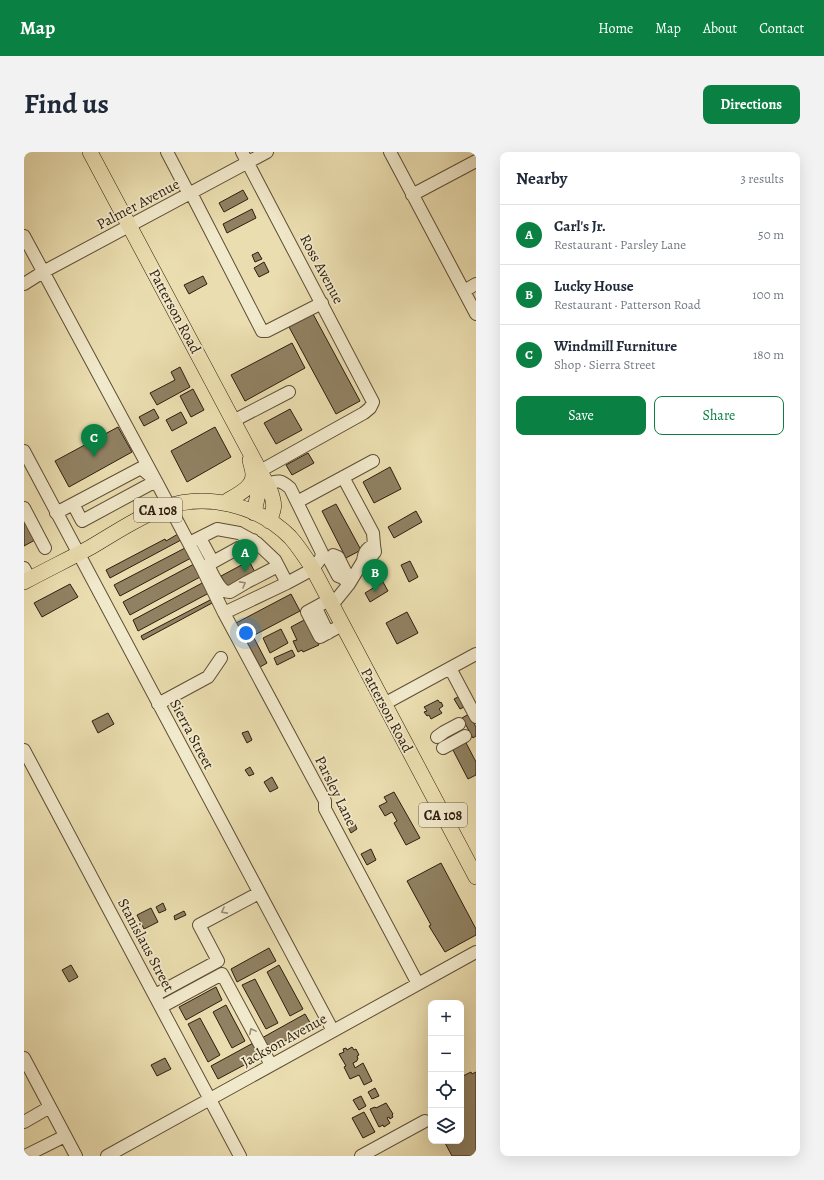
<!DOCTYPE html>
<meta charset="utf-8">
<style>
:root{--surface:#fff;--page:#f2f2f3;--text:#1f2937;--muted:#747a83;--line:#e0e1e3;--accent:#0b8043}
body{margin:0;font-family:Alegreya,serif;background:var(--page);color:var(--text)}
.controls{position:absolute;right:12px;bottom:12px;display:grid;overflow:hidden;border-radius:8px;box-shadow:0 4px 16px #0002}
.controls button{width:36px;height:36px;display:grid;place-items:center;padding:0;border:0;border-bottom:1px solid var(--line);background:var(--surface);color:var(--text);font:20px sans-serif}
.you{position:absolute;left:222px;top:481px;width:14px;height:14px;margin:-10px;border:3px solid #fff;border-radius:50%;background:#1a73e8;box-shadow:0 0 0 6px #1a73e833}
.badge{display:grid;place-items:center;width:26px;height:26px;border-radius:50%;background:var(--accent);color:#fff;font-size:13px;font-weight:700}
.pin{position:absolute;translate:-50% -33px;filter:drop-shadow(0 1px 2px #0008)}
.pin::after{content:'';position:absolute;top:21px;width:14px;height:12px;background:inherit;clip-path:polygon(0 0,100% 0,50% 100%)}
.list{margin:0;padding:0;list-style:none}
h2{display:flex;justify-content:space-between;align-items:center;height:52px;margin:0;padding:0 16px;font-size:17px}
h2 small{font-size:13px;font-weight:400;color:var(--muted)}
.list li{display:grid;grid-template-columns:26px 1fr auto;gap:12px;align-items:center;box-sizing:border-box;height:60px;padding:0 16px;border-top:1px solid var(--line)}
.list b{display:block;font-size:15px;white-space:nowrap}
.list p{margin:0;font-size:13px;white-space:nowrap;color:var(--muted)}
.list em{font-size:13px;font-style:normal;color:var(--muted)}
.actions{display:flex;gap:8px;padding:12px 16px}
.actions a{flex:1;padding:9px 0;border:1px solid var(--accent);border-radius:8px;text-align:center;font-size:14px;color:var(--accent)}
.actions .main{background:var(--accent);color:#fff}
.icon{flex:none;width:22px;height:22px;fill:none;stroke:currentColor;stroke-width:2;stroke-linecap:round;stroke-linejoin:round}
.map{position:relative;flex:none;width:452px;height:1004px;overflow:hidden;border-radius:8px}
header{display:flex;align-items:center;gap:24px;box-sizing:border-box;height:56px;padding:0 20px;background:var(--accent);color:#fff}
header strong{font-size:19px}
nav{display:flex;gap:22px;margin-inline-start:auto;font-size:14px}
.intro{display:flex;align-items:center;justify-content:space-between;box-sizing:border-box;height:96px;padding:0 24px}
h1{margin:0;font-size:28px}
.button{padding:10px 18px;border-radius:8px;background:var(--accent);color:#fff;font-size:14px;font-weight:700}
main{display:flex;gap:24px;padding:0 24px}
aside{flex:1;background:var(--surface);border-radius:8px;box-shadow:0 4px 16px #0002}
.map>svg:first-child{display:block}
.building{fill:#908162;stroke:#2f1e0e}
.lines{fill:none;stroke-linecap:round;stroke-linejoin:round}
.minor-casing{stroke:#5e4e36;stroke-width:14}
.major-casing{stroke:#2f1e0e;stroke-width:16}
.minor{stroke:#f1e9cb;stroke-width:12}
.major{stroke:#eaddaf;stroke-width:15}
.oneway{stroke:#9a8e76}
.labels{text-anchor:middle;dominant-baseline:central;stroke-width:3.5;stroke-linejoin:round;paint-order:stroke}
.shield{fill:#f1e9cb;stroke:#695b47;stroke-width:1}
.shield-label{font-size:14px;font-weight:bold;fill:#2f1e0e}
.street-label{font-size:15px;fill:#2f1e0e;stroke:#f1e9cb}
</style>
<header>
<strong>Map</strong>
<nav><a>Home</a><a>Map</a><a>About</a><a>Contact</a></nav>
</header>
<div class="intro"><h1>Find us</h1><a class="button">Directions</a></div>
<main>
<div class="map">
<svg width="452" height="1004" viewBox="0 0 452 1004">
<rect width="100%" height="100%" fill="#eaddaf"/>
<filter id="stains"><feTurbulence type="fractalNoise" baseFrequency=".005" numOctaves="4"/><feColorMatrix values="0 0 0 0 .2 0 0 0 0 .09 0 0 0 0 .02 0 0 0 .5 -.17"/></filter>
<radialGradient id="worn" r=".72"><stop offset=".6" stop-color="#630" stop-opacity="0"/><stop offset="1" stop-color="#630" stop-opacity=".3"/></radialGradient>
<path class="building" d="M219,38L224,47L200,60L195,51Z
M228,57L232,66L203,81L199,72Z
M234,100L238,107L231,110L228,103Z
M240,110L245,120L235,125L230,116Z
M179,124L183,132L165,142L160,133Z
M289,162L336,249L312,262L265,175Z
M268,191L281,216L221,249L207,223Z
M156,215L166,235L133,253L126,241L151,228L147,220Z
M169,237L180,258L167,265L156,244Z
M130,257L135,266L120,274L115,265Z
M266,257L278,278L252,292L240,271Z
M157,260L163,271L148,279L142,268Z
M94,275L108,300L45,335L31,309Z
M191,275L207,305L163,330L147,299Z
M284,301L290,311L268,323L262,313Z
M366,315L377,337L350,351L339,330Z
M312,352L337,398L322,406L298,359Z
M392,359L398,370L370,386L364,375Z
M0,367L11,388L0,394Z
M154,382L157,388L86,426L82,418L141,387L142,389Z
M161,396L167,406L96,444L90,433Z
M225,409L232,422L204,437L197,424Z
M386,409L394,425L385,430L377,413Z
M170,412L176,425L106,463L99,450Z
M180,430L185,441L114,479L109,468Z
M359,430L364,439L346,450L341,441Z
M46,432L54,445L18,465L10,451Z
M267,442L276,459L221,488L212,471Z
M188,447L190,450L119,488L117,484Z
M383,460L394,481L373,492L362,471Z
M282,467L295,493L279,500L278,498L274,500L269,489L273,488L267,475Z
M257,477L264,491L246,501L239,486Z
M230,486L243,511L236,515L223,490Z
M268,498L271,504L253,513L250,506Z
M436,544L442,554L436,557L430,547Z
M414,548L416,551L417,550L419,554L415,557L418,561L407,567L405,563L403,564L400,560L403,559L400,555Z
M84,561L90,572L74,581L68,569Z
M445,562L452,575V584L449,586L438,566Z
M426,572L436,590L440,587L452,610V623L444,627L418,577Z
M224,579L228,588L223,591L218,581Z
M226,615L230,622L225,624L221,618Z
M248,625L254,636L246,640L240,630Z
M370,640L396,686L382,693L370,671L373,669L368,660L361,664L355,654L363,650L360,645Z
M329,668L333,677L327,681L322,671Z
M347,697L352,708L343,713L337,702Z
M417,711L452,777V783L421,800L405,774L407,773L383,729Z
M139,751L142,758L135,761L132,755Z
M127,756L134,770L120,777L113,763Z
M160,759L162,763L151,768L150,764Z
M245,796L252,809L213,830L207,817Z
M47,813L54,825L45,830L38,818Z
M255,813L279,857L266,864L243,820Z
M231,827L254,871L242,877L218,833Z
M192,835L198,848L162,868L155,855Z
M202,853L221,889L208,896L189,860Z
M281,862L288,874L243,899L236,887Z
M176,866L196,903L184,910L164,872Z
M231,890L237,902L223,910L224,911L194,927L187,914Z
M328,895L330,898L332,897L335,903L333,904L334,907L333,908V909L329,911L331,916L339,911L348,929L340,933L335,923L326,927L320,915L322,914L315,902L320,900L319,897L322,896L323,898Z
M141,906L147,917L133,924L127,913Z
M447,920L448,922L452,920V1004H428L420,989H437V925Z
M351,936L355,944L348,947L344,940Z
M337,944L342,954L335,958L329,948Z
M362,951L369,962L368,963L369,965L366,967L365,965L363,966L366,971L360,975L359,973L355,975L346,957L351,955L352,956Z
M340,960L351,980L339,986L328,966Z"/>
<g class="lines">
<g class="minor-casing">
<path id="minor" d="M143,0L165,42
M218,0L349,250L346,256L340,261L236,319
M366,0L452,162
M167,41L238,179H243L298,151
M388,43L452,9
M0,84L132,329L58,369L49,352
M0,132L19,120L243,0
M440,139L452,132
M209,269L265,240
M0,299L309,879
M319,325L349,381L350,393
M273,350L349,309
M0,356L21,396
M32,361L117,316L132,329L178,416L200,461L263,431L289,417L297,406L298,401L266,336C257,328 254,328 243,332
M176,386L189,410L184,413C188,421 196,441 206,440L223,430L254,414
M169,389L193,377L215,381L233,391L251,408L263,431
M189,410L229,388
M0,416L6,427
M319,426L322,421L314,405L309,403L306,409L314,424L319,426L325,432
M305,448L283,460L296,485L318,473
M308,453L325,432L339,409L346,406L351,400L350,393C342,396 340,401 339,409
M292,456L304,481
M200,461L301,649V657L394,832
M426,516L452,565
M134,552L184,525L197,506
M360,552L452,502
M413,585L420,580L435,572
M419,596L441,584
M0,598L216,1004
M131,843L194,809L175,773L235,741
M137,855L198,822L247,913
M0,906L52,1004
M0,970L26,955
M1,1004L41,984
M83,1004L452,800
M337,1004L401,969"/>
</g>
<g class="major-casing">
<path id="major" d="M66,0L246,338C251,352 251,356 245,369
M200,351C210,344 229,337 229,323C229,318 227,313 226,308
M230,361L235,337L236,320
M0,430C22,418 45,407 67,395C91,381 114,365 139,356C182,340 234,353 266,385C275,395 282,406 289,417L452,725"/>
</g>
<use href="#minor" class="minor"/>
<use href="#major" class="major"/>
</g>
<defs><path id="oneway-chevron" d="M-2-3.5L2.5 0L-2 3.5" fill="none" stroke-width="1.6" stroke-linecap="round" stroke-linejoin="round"/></defs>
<g class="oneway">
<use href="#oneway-chevron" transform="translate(219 432) rotate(-29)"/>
<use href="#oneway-chevron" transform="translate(200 759) rotate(152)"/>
<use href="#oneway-chevron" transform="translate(228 879) rotate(-118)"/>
</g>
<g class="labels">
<g class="shield">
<rect x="110" y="346" width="48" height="24" rx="3"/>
<rect x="395" y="651" width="48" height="24" rx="3"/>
</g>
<g class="shield-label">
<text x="134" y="358">CA 108</text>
<text x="419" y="663">CA 108</text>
</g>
<g class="street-label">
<text transform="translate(114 52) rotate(-28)">Palmer Avenue</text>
<text transform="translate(298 117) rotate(62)">Ross Avenue</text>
<text transform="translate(151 159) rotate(62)">Patterson Road</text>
<text transform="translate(363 558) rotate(62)">Patterson Road</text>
<text transform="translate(168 582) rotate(62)">Sierra Street</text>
<text transform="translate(312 639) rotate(64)">Parsley Lane</text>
<text transform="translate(122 793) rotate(62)">Stanislaus Street</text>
<text transform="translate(260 888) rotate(-29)">Jackson Avenue</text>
</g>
</g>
<rect width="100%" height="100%" filter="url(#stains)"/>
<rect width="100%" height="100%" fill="url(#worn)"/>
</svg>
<div class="controls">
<button>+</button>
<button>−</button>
<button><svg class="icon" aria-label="locate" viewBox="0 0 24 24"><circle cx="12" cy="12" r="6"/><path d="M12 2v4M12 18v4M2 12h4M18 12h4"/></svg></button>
<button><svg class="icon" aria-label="layers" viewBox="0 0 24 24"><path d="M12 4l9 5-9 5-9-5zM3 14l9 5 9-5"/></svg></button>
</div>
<div class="you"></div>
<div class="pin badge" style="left:221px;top:420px">A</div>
<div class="pin badge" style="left:351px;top:440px">B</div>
<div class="pin badge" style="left:70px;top:305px">C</div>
</div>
<aside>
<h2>Nearby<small>3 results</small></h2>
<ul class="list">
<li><span class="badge">A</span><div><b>Carl's Jr.</b><p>Restaurant · Parsley Lane</p></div><em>50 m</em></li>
<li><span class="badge">B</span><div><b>Lucky House</b><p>Restaurant · Patterson Road</p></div><em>100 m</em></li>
<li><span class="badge">C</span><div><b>Windmill Furniture</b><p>Shop · Sierra Street</p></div><em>180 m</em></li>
</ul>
<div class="actions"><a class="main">Save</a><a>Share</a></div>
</aside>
</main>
